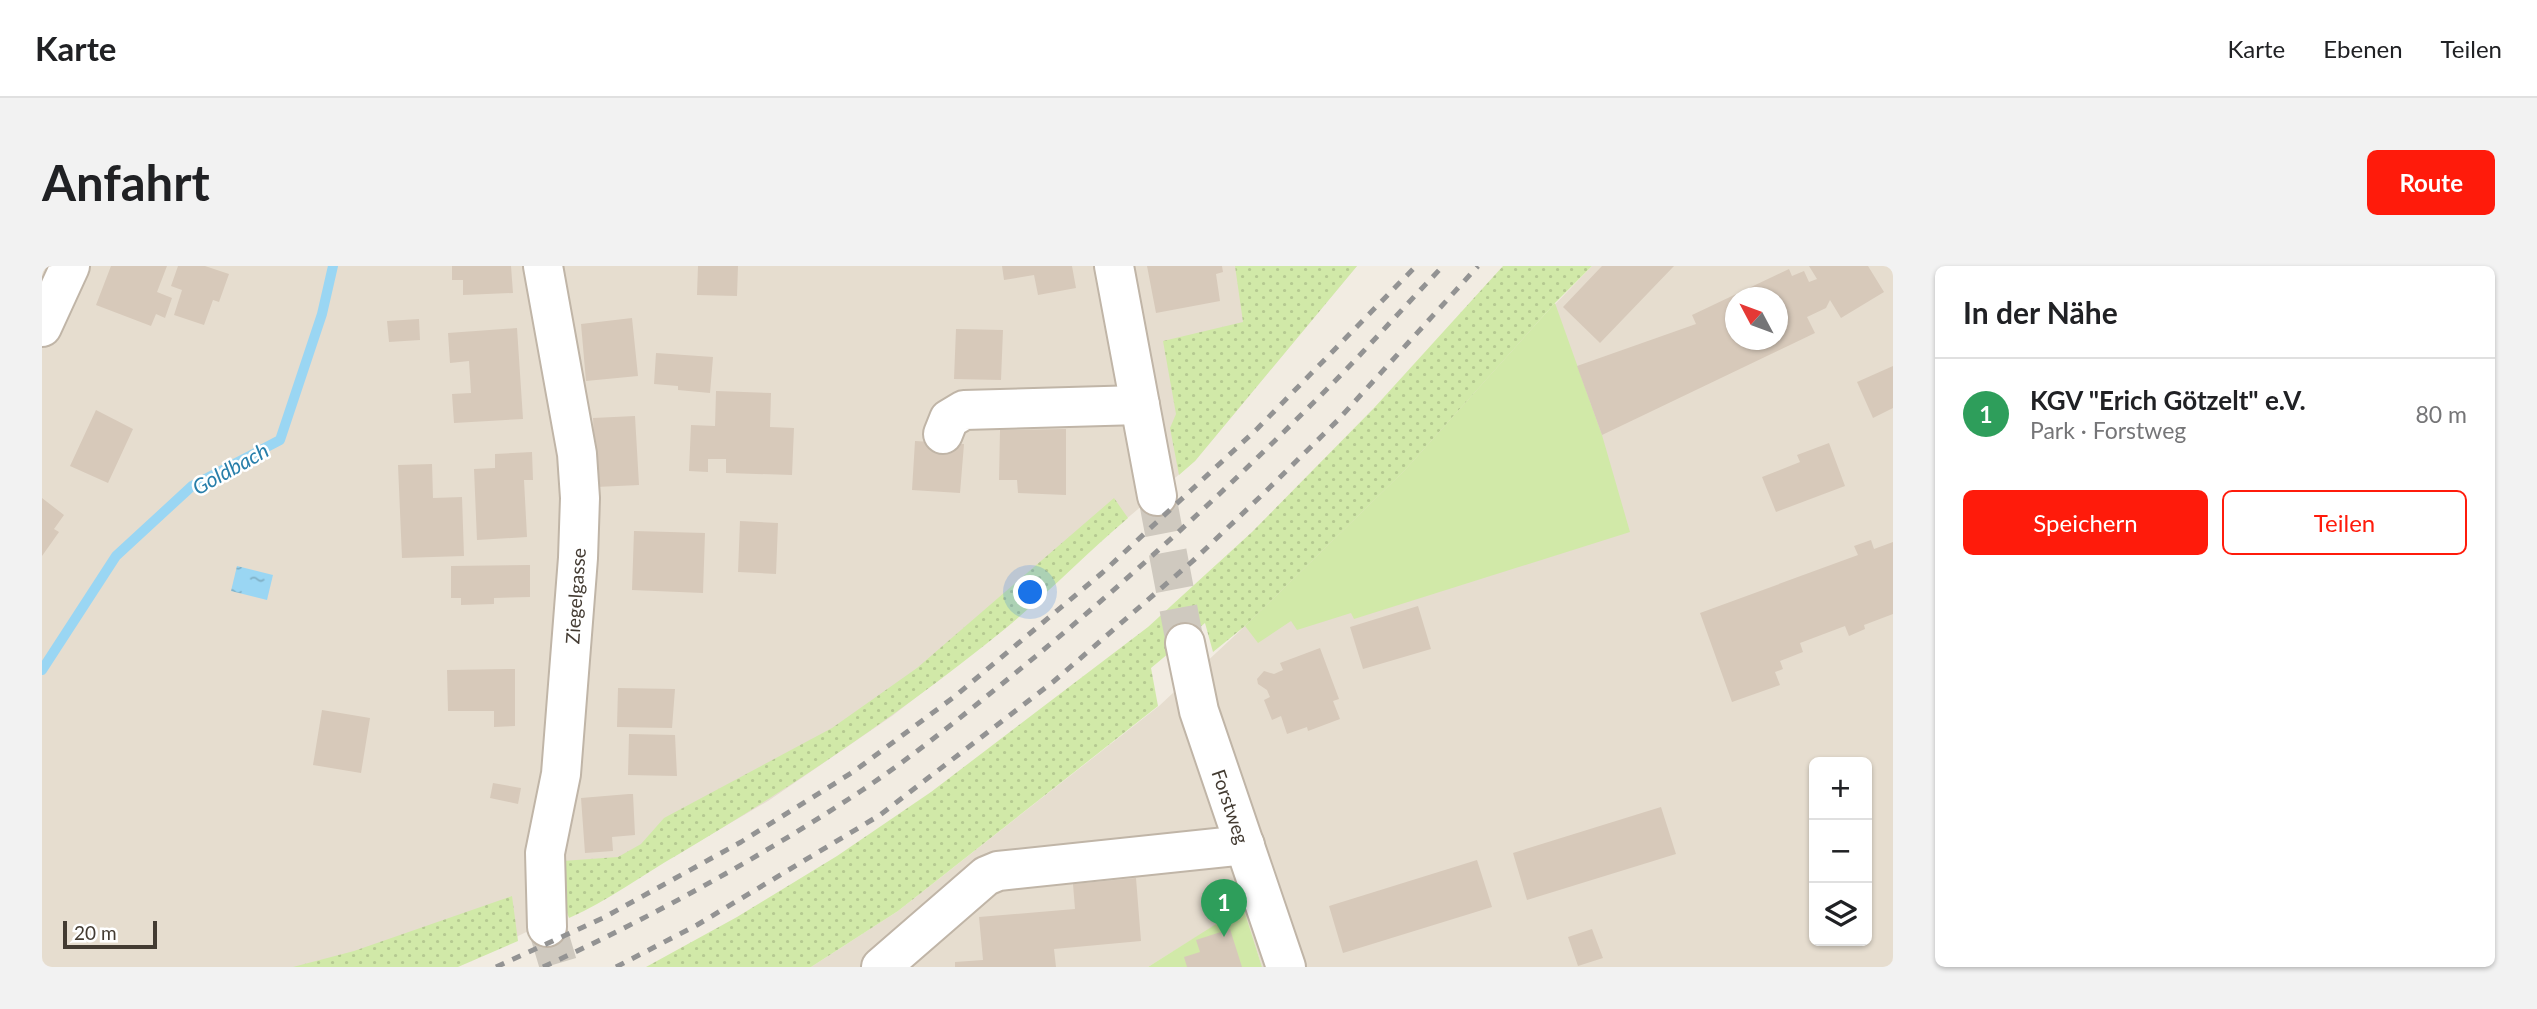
<!DOCTYPE html>
<html lang="de">
<meta charset="utf-8">
<style>
:root{--surface:#fff;--page:#f2f2f2;--text:#202124;--muted:#757577;--line:#e0e0e0;--accent:#ff1b0b}
body{margin:0;font-family:Lato,sans-serif;background:var(--page);color:var(--text)}
.controls{position:absolute;right:21px;bottom:21px;display:grid;overflow:hidden;border-radius:10px;box-shadow:0 2px 5px #0004}
.controls button{width:63px;height:63px;display:grid;place-items:center;padding:0;border:0;border-bottom:2px solid var(--line);background:var(--surface);color:var(--text);font:35px sans-serif}
.compass{position:absolute;left:1683px;top:21px;width:63px;height:63px;border-radius:50%;background:var(--surface);box-shadow:0 2px 5px #0004;rotate:311deg}
.scale{position:absolute;left:21px;bottom:18px;width:94px;box-sizing:border-box;padding-left:7px;border:4px solid #433b32;border-top:0;font-size:19px;line-height:24px;white-space:nowrap;color:#433b32;-webkit-text-stroke:5px #fff;paint-order:stroke}
.you{position:absolute;left:989px;top:327px;width:24px;height:24px;margin:-18px;border:5px solid #fff;border-radius:50%;background:#1a73e8;box-shadow:0 0 0 10px #1a73e833}
.badge{display:grid;place-items:center;width:46px;height:46px;border-radius:50%;background:var(--accent);color:#fff;font-size:23px;font-weight:700}
.pin{position:absolute;translate:-50% -58px;filter:drop-shadow(0 2px 4px #0008)}
.pin::after{content:'';position:absolute;top:37px;width:24px;height:21px;background:inherit;clip-path:polygon(0 0,100% 0,50% 100%)}
.list{margin:0;padding:0;list-style:none}
h2{display:flex;justify-content:space-between;align-items:center;height:91px;margin:0;padding:0 28px;font-size:30px}
h2 small{font-size:23px;font-weight:400;color:var(--muted)}
.list li{display:grid;grid-template-columns:46px 1fr auto;gap:21px;align-items:center;box-sizing:border-box;height:112px;padding:0 28px;border-top:2px solid var(--line)}
.list b{display:block;font-size:26px;white-space:nowrap}
.list p{margin:0;font-size:23px;white-space:nowrap;color:var(--muted)}
.list em{font-size:23px;font-style:normal;color:var(--muted)}
.actions{display:flex;gap:14px;padding:21px 28px}
.actions a{flex:1;padding:16px 0;border:2px solid var(--accent);border-radius:10px;text-align:center;font-size:24px;color:var(--accent)}
.actions .main{background:var(--accent);color:#fff}
.icon{flex:none;width:38px;height:38px;fill:none;stroke:currentColor;stroke-width:2;stroke-linecap:round;stroke-linejoin:round}
.map{position:relative;flex:none;width:1851px;height:701px;overflow:hidden;border-radius:10px}
header{display:flex;align-items:center;gap:42px;box-sizing:border-box;height:98px;padding:0 35px;background:var(--surface);border-bottom:2px solid var(--line)}
header strong{font-size:33px}
nav{display:flex;gap:38px;margin-inline-start:auto;font-size:24px}
.intro{display:flex;align-items:center;justify-content:space-between;box-sizing:border-box;height:168px;padding:0 42px}
h1{margin:0;font-size:49px}
.button{padding:18px 32px;border-radius:10px;background:var(--accent);color:#fff;font-size:24px;font-weight:700}
main{display:flex;gap:42px;padding:0 42px}
aside{flex:1;background:var(--surface);border-radius:10px;box-shadow:0 2px 5px #0004}
.map>svg:first-child{display:block}
.residential{fill:#e6ddcf;fill-rule:evenodd}
.grass{fill:url(#grass-dots)}
.garden{fill:#d1e9a8}
.water{fill:url(#water-ripples)}
.lines{fill:none;stroke-linecap:round;stroke-linejoin:round}
.stream{stroke:#9ad6f3;stroke-width:10}
.building{fill:#d7c9ba;fill-rule:evenodd}
.minor-tunnel{stroke:#cfc9bf;stroke-width:38;stroke-dasharray:38 19;stroke-linecap:butt}
.minor-casing{stroke:#c0b5a7;stroke-width:42}
.minor{stroke:#fff;stroke-width:38}
.rail{stroke:#939393;stroke-width:5;stroke-dasharray:9 9;stroke-linecap:butt}
.labels{text-anchor:middle;dominant-baseline:central;stroke-width:5;stroke-linejoin:round;paint-order:stroke}
.street-label{font-size:19px;fill:#433b32;stroke:#fff}
.water-label{font-size:21px;font-style:italic;fill:#277eaa;stroke:#fff}
</style>
<header>
<strong>Karte</strong>
<nav><a>Karte</a><a>Ebenen</a><a>Teilen</a></nav>
</header>
<div class="intro"><h1>Anfahrt</h1><a class="button">Route</a></div>
<main>
<div class="map">
<svg width="1851" height="701" viewBox="0 0 1851 701">
<defs>
<pattern id="grass-dots" width="8" height="8" patternUnits="userSpaceOnUse" patternTransform="scale(1.75)"><rect width="8" height="8" fill="#d1e9a8"/><path d="M2 2h.1M6 6h.1" fill="none" stroke="#b5c991" stroke-width="1.8" stroke-linecap="round"/></pattern>
<pattern id="water-ripples" width="26" height="14" patternUnits="userSpaceOnUse" patternTransform="scale(1.75)"><rect width="26" height="14" fill="#9ad6f3"/><path d="M2 4q2-2 4 0t4 0M15 11q2-2 4 0t4 0" fill="none" stroke="#7fafc5"/></pattern>
</defs>
<rect width="100%" height="100%" fill="#f2ece2"/>
<path class="residential" d="M0,0H1315L1153,195L1044,287L966,360L850,450L726,535L600,609L464,676L387,701H0Z
M1550,0H1851V701H1220L1201,642L1106,701H769L856,645L1117,440L1203,360ZM1694,32H1736V74H1694ZM1772,496H1825V675H1772Z"/>
<path class="grass" d="M1193,0H1315L1153,195L1137,209L1128,162L1134,148L1121,75L1201,56Z
M1461,0H1550L1513,37L1363,204L1203,360L1171,386L1163,357L1109,402L1116,440L856,645L769,701H604L695,651L795,590L889,526L1106,361L1210,266L1332,142Z
M1072,232L1086,252C1045,287 1006,327 964,362C859,447 753,519 637,588C600,609 566,635 527,652L519,631L520,595L576,591L599,578L622,552L790,462L875,402Z
M470,630L476,675L416,701H251L312,685Z"/>
<path class="garden" d="M1513,37L1560,169L1588,266L1312,353L1309,347L1255,364L1249,355L1216,377L1203,360L1363,204Z
M1201,641L1220,701H1106Z"/>
<path class="water" d="M195,300L231,309L225,334L189,325Z"/>
<g class="lines">
<path class="stream" d="M0,404L74,290L150,220L238,174L280,48L291,0"/>
</g>
<path class="building" d="M69,0H125L115,26L130,32L123,52L114,48L109,60L54,39Z
M136,0H163L187,8L177,36L171,34L162,59L132,49L140,24L129,20Z
M410,0H469L471,27L421,29V14H410Z
M656,0H696L695,30L655,29Z
M960,0H1030L1034,22L996,29L992,9L962,14Z
M1105,0H1180L1181,6L1174,8L1178,35L1114,47Z
M1560,0H1632L1558,77L1521,41Z
M1767,0H1826L1842,26L1799,52L1788,34L1784,42L1765,51L1773,67L1560,169L1535,100L1654,58L1650,49L1747,3L1750,10L1762,5L1767,16L1775,13ZM1693,32H1736V74H1693Z
M590,52L596,110L544,115L539,58Z
M377,53L378,74L347,76L345,55Z
M475,62L481,153L412,157L410,128L429,127L427,95L408,97L406,67Z
M914,63L961,64L959,114L912,113Z
M614,87L671,91L668,127L636,124V120L612,118Z
M1851,100V142L1831,152L1815,116Z
M674,125L729,127L728,161L752,162L750,209L684,207V193H666V206L647,205L649,159L673,160Z
M54,144L91,163L66,217L28,200Z
M593,150L597,219L554,221L551,152Z
M1024,163V229L976,227L975,214H957L958,164Z
M873,175L922,178L918,227L870,224Z
M1787,177L1803,220L1734,246L1720,211L1758,196L1755,189Z
M490,186L491,214H482L485,271L435,274L432,203L453,202V188Z
M390,198L391,232L420,231L422,290L360,292L356,199Z
M0,232L22,249L12,263L17,266L0,290Z
M698,255L736,257L734,308L696,306Z
M592,265L663,267L661,327L590,324Z
M1829,274L1832,283L1851,276V348L1822,359L1823,363L1807,370L1803,360L1758,377L1761,386L1738,395L1741,403L1733,406L1738,419L1690,436L1658,347L1816,289L1812,280Z
M488,299V331L452,332V338L419,339V332H409V300Z
M1376,340L1389,383L1321,403L1308,361Z
M1278,382L1297,433L1291,435L1298,453L1266,465L1265,461L1245,468L1239,450L1230,454L1222,434L1228,431L1225,424L1216,418L1215,413L1222,405L1232,408L1241,404L1238,397Z
M473,403V460L452,461V445H406L405,404Z
M576,422L633,423L630,462L575,461Z
M280,444L328,452L319,507L271,499Z
M587,468L633,469L635,510L586,509Z
M451,517L479,522L476,538L448,532Z
M587,528H591L593,569L570,571L571,585L543,587L539,532Z
M1619,541L1634,588L1485,634L1471,587Z
M1435,594L1450,641L1301,687L1287,640Z
M1094,612L1099,675L1012,683L1014,701H913V696L941,694L937,651L1033,643L1031,618Z
M1188,663L1200,701H1145L1142,691L1158,686L1154,674Z
M1550,663L1561,692L1536,700L1526,671Z"/>
<g class="lines">
<path class="minor-tunnel" d="M1115,230L1143,377
M505,661L517,701"/>
<g class="minor-casing">
<g id="minor">
<path d="M501,0L535,188L538,232L536,292L519,508L503,587L505,661"/>
<path d="M1072,0L1115,230"/>
<path d="M0,61L28,0"/>
<path d="M901,168L907,153L922,144L1098,139"/>
<path id="s1" d="M1143,377L1157,445L1244,701"/>
<path d="M839,701L944,610L956,605L1203,579"/>
</g>
</g>
<use href="#minor" class="minor"/>
<path class="rail" d="M454,701L561,652L699,576L811,506L912,431L1060,307L1215,163L1374,0
M501,701C612,650 717,592 819,525C870,491 918,452 966,413C1072,327 1173,235 1270,138C1315,94 1357,46 1401,0
M574,701L655,659L838,549L1011,416L1153,293L1221,228L1296,154L1436,0"/>
</g>
<g class="labels">
<g class="street-label">
<text transform="translate(533 330) rotate(-86)">Ziegelgasse</text>
<text stroke="none"><textPath href="#s1" startOffset="170">Forstweg</textPath></text>
</g>
<g class="water-label">
<text transform="translate(188 202) rotate(-29)">Goldbach</text>
</g>
</g>
</svg>
<div class="controls">
<button>+</button>
<button>−</button>
<button><svg class="icon" aria-label="layers" viewBox="0 0 24 24"><path d="M12 4l9 5-9 5-9-5zM3 14l9 5 9-5"/></svg></button>
</div>
<svg class="compass" viewBox="-18 -18 36 36"><path d="M0-13l5 13h-10z" fill="#e53935"/><path d="M0 13l5-13h-10z" fill="#757577"/></svg>
<div class="scale">20 m</div>
<div class="you"></div>
<div class="pin badge" style="left:1182px;top:671px;background:#2e9e5b">1</div>
</div>
<aside>
<h2>In der Nähe<small></small></h2>
<ul class="list">
<li><span class="badge" style="background:#2e9e5b">1</span><div><b>KGV &quot;Erich Götzelt&quot; e.V.</b><p>Park · Forstweg</p></div><em>80 m</em></li>
</ul>
<div class="actions"><a class="main">Speichern</a><a>Teilen</a></div>
</aside>
</main>
